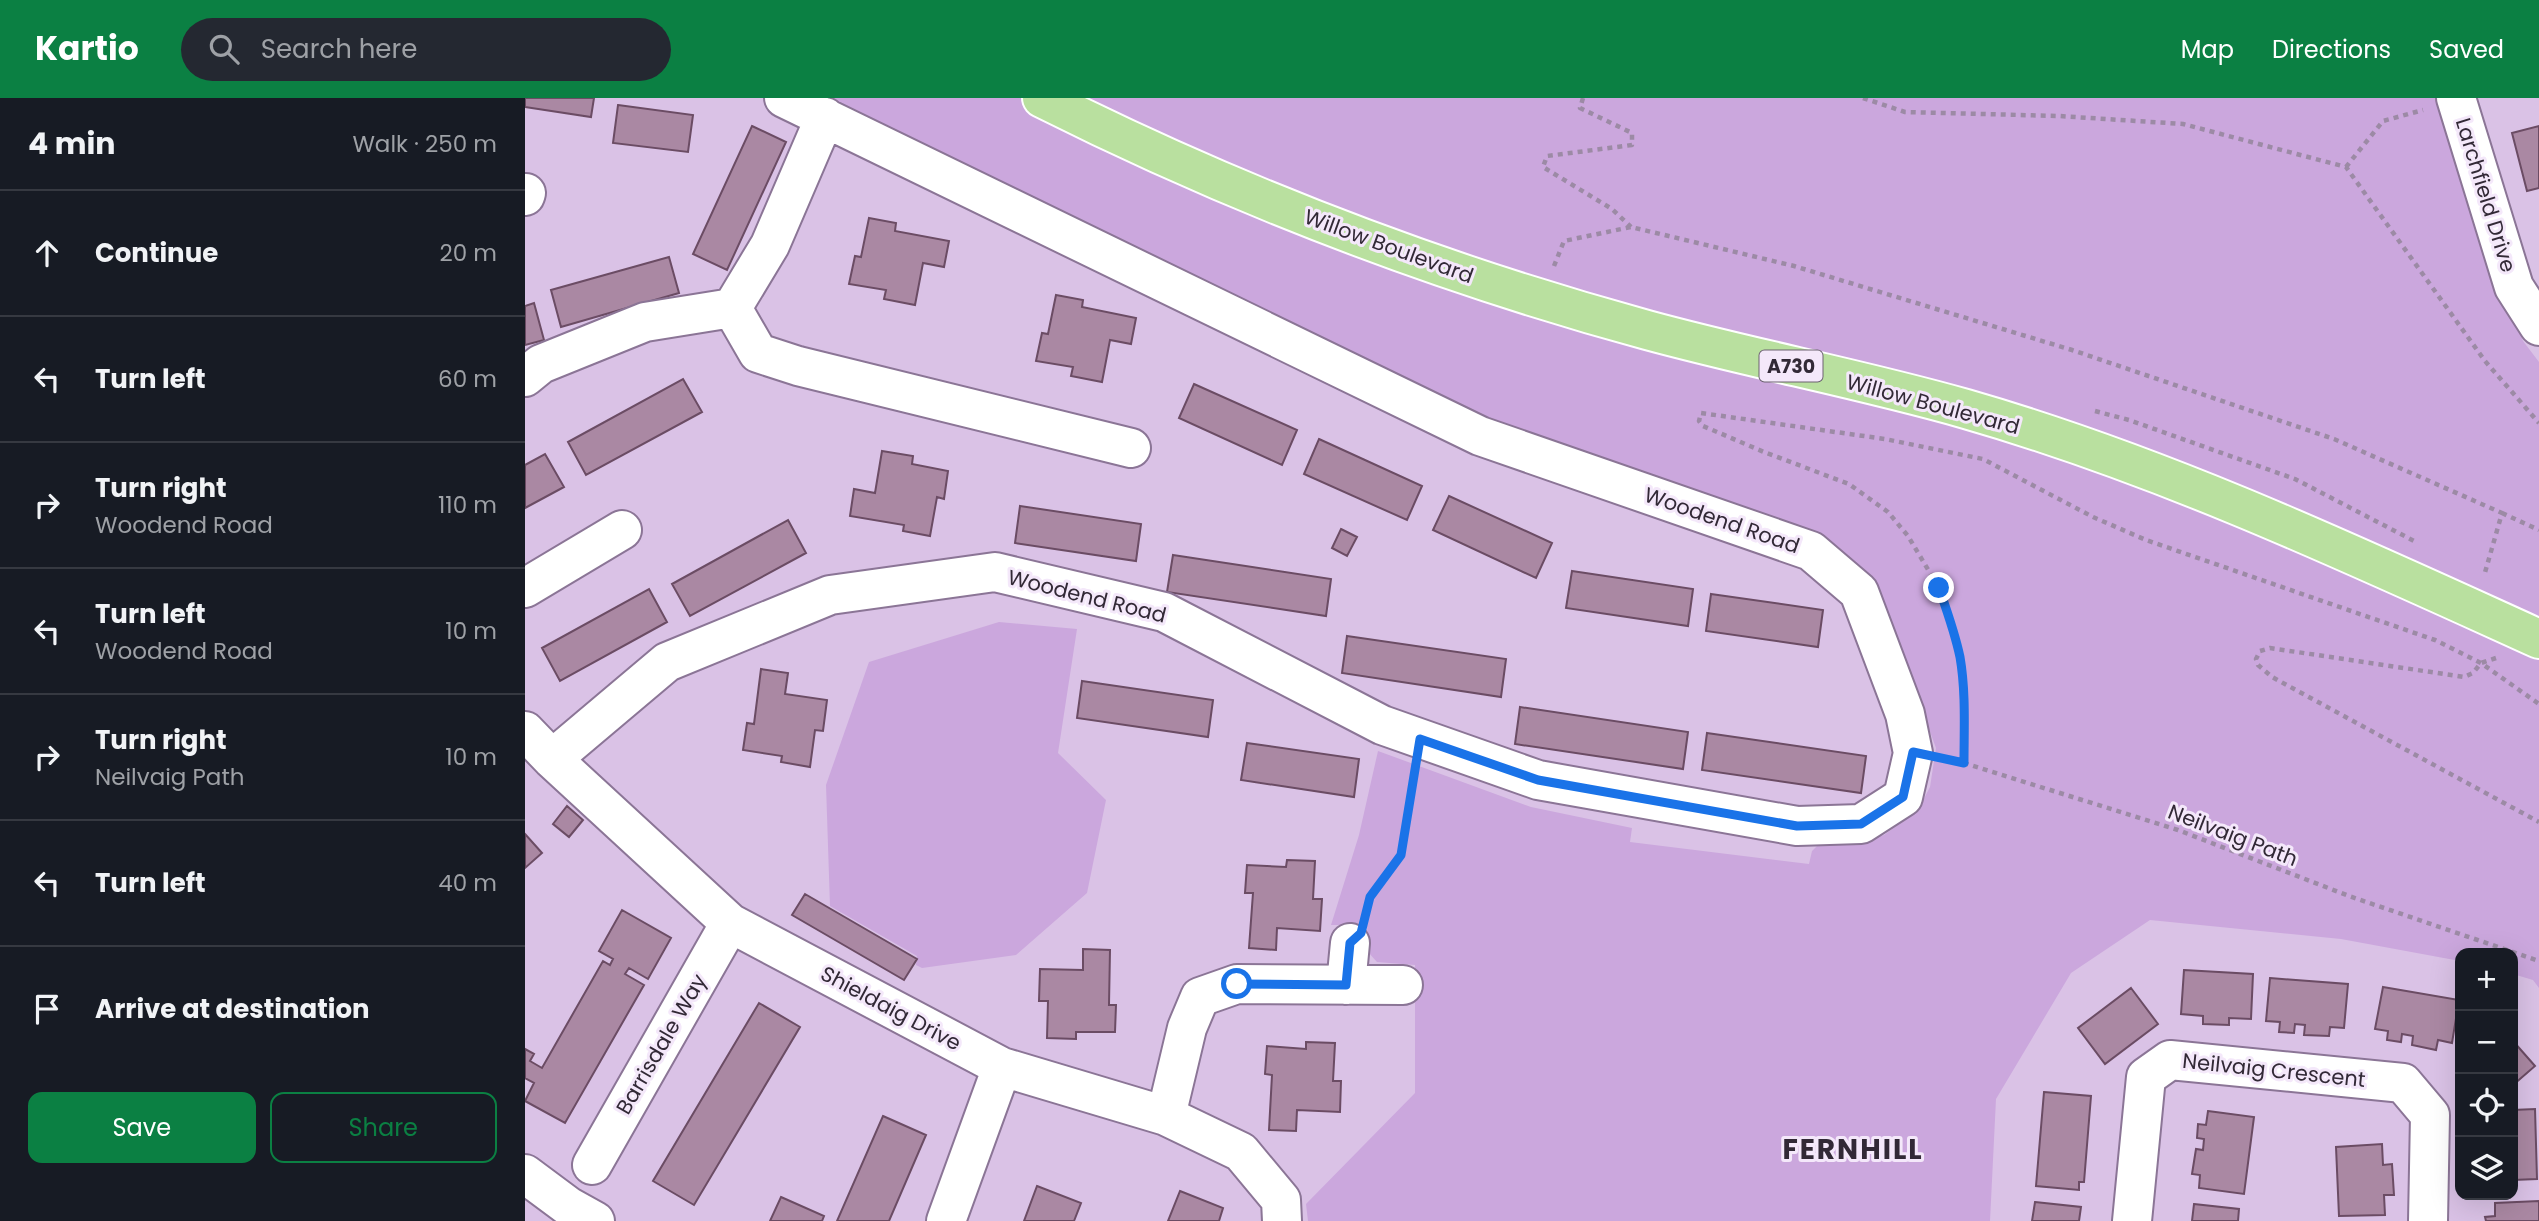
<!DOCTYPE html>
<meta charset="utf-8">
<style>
:root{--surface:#171b24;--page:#242831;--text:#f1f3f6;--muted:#9ea1a6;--line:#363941;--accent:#0b8043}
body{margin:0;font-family:Poppins,sans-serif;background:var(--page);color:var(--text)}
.controls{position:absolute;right:21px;bottom:21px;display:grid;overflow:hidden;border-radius:14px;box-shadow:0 7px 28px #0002}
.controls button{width:63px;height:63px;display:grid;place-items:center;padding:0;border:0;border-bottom:2px solid var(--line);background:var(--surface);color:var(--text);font:35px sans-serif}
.stop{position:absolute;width:21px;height:21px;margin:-16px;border:5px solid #1a73e8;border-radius:50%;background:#fff}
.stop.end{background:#1a73e8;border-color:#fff;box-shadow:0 2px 7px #0008}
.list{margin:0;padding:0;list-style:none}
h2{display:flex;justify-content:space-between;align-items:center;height:91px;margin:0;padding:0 28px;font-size:30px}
h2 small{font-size:23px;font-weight:400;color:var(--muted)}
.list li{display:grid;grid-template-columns:46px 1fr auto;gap:21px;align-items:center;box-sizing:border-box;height:126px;padding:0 28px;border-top:2px solid var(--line)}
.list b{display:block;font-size:26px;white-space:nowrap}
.list p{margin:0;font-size:23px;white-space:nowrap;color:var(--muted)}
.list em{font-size:23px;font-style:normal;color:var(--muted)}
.actions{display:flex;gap:14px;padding:21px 28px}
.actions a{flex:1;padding:16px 0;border:2px solid var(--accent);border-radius:14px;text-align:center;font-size:24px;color:var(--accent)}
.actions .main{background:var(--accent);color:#fff}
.icon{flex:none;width:38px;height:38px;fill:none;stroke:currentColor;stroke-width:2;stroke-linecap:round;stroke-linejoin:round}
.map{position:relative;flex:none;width:2014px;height:1123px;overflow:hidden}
header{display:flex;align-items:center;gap:42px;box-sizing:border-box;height:98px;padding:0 35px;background:var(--accent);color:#fff}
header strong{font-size:33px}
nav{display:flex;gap:38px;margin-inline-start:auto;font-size:24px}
.search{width:490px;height:63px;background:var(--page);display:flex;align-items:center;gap:18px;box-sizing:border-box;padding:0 24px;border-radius:38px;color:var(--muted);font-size:26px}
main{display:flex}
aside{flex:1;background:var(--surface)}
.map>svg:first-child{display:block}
.green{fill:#cba7dd}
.building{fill:#aa88a3;stroke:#6b4c64;stroke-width:2}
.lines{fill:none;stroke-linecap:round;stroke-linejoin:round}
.minor-casing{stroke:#8b7596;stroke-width:42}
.major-casing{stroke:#fff;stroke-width:42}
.path{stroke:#9c8aa5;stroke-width:4.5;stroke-dasharray:5 5;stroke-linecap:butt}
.minor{stroke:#fff;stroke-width:38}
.major{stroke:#b9e09f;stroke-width:38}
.route{stroke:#1a73e8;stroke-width:9}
.labels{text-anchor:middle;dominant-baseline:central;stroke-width:6;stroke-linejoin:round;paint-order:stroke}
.shield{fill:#f4e8fa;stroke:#6c6271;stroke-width:2}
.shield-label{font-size:19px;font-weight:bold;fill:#322936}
.street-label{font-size:21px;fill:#322936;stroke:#f4e8fa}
.district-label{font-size:28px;font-weight:bold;letter-spacing:2px;fill:#322936;stroke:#f4e8fa}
</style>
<header>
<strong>Kartio</strong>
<div class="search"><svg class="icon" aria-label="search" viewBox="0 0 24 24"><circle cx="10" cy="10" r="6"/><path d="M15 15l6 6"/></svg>Search here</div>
<nav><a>Map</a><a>Directions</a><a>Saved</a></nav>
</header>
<main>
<aside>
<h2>4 min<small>Walk · 250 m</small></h2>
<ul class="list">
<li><svg class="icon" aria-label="ahead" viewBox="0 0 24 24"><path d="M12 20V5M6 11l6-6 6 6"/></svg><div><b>Continue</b></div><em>20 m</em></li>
<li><svg class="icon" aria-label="left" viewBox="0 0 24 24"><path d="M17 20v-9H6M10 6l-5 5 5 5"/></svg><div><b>Turn left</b></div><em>60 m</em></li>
<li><svg class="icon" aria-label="right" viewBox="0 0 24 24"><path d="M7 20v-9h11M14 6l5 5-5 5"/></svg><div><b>Turn right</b><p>Woodend Road</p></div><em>110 m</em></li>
<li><svg class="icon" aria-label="left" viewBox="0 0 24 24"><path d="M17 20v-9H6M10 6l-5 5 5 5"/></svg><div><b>Turn left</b><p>Woodend Road</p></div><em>10 m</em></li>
<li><svg class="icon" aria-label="right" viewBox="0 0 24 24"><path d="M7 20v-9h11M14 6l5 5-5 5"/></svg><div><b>Turn right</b><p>Neilvaig Path</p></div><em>10 m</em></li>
<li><svg class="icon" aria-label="left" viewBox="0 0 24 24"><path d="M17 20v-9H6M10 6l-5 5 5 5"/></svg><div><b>Turn left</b></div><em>40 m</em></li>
<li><svg class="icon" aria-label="arrive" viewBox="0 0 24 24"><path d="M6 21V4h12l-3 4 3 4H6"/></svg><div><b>Arrive at destination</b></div></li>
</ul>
<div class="actions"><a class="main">Save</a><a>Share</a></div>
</aside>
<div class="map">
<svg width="2014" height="1123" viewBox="0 0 2014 1123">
<rect width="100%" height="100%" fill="#dac2e6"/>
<path class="green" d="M284,0H1918L1959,147L1998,243L2014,264V890L2008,882L1988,876V855H1935V863L1816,841L1625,822L1546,875L1471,1001L1465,1123H783L781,1106L890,995V867L852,864L843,854L842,827H806L834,737L853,653L1006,709L1107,730L1105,744L1284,766L1287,753L1294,746L1331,744L1359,737L1393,712L1405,689L1411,650L1360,512L1300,446L955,317Z
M474,524L552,531L533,655L581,702L562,795L491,857L397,870L391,867L392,858L305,808L301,687L344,564Z"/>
<path class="building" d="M0,0H69L66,19L0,9Z
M93,7L168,17L163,54L88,45Z
M227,28L261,44L202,172L168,156Z
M2014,28V90L2002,93L1987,35Z
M344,120L371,125L370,133L424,143L419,169L398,165L390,207L359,201L361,192L324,186L330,158L336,159Z
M144,159L154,195L36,229L26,192Z
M531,197L558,202L557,209L611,220L606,246L585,242L577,284L546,278L548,269L511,263L517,235L523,236Z
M9,205L19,242L0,247V208Z
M158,281L177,314L61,377L43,344Z
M669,286L772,332L757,367L654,320Z
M794,341L897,388L882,422L779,376Z
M357,353L388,358L387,366L423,373L419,401L412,399L405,438L378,433L379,427L325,418L329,391L350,395Z
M20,356L39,389L0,410V367Z
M924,398L1027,445L1011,480L908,432Z
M495,408L616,426L611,463L490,445Z
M263,422L281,455L165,518L147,486Z
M816,431L832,439L822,458L807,450Z
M648,457L806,481L801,518L642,494Z
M1047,473L1168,491L1163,528L1041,510Z
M124,491L142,524L35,583L17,550Z
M1186,496L1298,512L1293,549L1181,533Z
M822,538L981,561L976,599L817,575Z
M236,571L263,575L260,596L302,602L298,633L290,632L285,669L256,664L257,658L218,652L222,625L229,626Z
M557,583L688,602L683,639L552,620Z
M995,609L1163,634L1158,671L990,646Z
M1182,635L1341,658L1336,695L1177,672Z
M722,645L834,661L829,699L716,682Z
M42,708L58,722L44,739L28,726Z
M0,736L17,755L0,770Z
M762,762L790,763L788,801H797L795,833L752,830L751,852L724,850L728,795H720L722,767L761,769Z
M280,796L392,861L379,882L267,817Z
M97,812L146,840L123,881L104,870L100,876L119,887L40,1025L0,1003L9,985L0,980V951L9,956L5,963L17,970L78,863L85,867L88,861L74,853Z
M558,851L585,852L584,907H591L590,934H551V941L522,940L523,903H514L515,871L558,872Z
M1659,872L1728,876L1726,921L1704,920V927L1678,926V918L1656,916Z
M1745,880L1823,886L1819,930L1805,929L1804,938L1779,937L1780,927L1770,926L1769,935L1754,934L1755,924L1741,923Z
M1858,889L1934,902L1927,945L1913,942L1911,952L1887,947L1888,938L1877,936L1876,944L1862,942L1863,933L1850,931Z
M1606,890L1633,926L1580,966L1553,930Z
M234,905L275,929L169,1107L128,1083Z
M1988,943L2010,968L1988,987Z
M781,944L810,945L808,983H816L815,1014L772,1012L771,1033L744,1032L747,977L740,976L742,948L781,951Z
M1519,994L1566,998L1559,1084H1554V1092L1511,1088Z
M2010,1011L2012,1081L1988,1082V1012Z
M1683,1013L1729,1019L1719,1096L1674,1090L1675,1077L1667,1076L1671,1051L1678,1052L1679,1041L1672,1040L1673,1026L1681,1027Z
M358,1018L401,1037L364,1123H312Z
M1857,1046L1858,1067L1867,1066L1869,1097H1859L1860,1117L1814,1118L1811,1049Z
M512,1088L556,1105L549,1123H499Z
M655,1093L698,1110L694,1123H643Z
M256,1099L299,1118L297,1123H245Z
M2014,1103V1123H1961L1960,1119L1970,1118V1105Z
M1510,1104L1556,1109L1554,1123H1507Z
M1669,1106L1714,1111L1713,1123H1667Z"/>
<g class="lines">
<g class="minor-casing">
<path id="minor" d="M1931,0L1989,189L2014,228
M0,98L1,95
M207,210L233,255L273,268L606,350
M0,279L16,266L120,224L207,210L245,147L300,19
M0,490L97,432
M0,633L27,661L205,825L477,969L641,1018L716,1054L756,1102L757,1123
M27,661L142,564L305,497L470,474L639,514L857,627L1013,682L1272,728L1336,726L1378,699L1388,655L1380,616L1334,494L1286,453L955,338L259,0
M821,887L825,845
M641,1018L662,930L675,899L712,886L878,887
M67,1067L205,825
M0,1076L43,1108L70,1123
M421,1123L477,969
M1607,1123L1621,979L1645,962L1878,985L1905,1017L1903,1123"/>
</g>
<g class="major-casing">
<path id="major" d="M517,0C710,97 914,175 1122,232C1228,261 1336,281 1441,311C1639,368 1827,456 2014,541"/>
</g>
<path class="path" d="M1058,0L1055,10L1107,35V47L1022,58L1018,69L1087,111L1106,129
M1338,0L1380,14L1534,18L1658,26L1821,69L1960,263L2014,325
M1821,69L1858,23L1898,12
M1029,168L1039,143L1106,129L1269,168L1547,252L1809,341L1977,415L1959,478
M1570,313L1604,322L1770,381L1891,444
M1977,415L2014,432
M1971,560L1956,565L1948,575L1939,579L1745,550L1735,553L1731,561L1733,567L1747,579L2014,724
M1419,661L1439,665L1653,732L1824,798L2014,863
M1439,665L1438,591L1435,560L1427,527L1414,490L1383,438L1363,414L1324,386L1239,354L1178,328L1174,323L1176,315L1360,341L1458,361L1568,419L1621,442L1910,542L1956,565L2014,606
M841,814L845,799L876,757L890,674"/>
<use href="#minor" class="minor"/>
<use href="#major" class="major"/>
</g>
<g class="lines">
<path class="route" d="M712,886L821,887L825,845L836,835L845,799L876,757L895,641L1013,682L1272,728L1336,726L1378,699L1388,654L1439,665C1439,630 1441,594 1435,559C1430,535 1422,513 1414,490"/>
</g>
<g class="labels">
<rect class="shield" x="1234.5" y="252.5" width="63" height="31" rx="5"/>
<g class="shield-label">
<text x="1266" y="268">A730</text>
</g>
<g class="street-label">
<text transform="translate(1961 97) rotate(73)">Larchfield Drive</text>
<text transform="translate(864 148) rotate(20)">Willow Boulevard</text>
<text transform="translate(1408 306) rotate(15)">Willow Boulevard</text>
<text transform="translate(1197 422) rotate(19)">Woodend Road</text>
<text transform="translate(562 498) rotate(14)">Woodend Road</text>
<text transform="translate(1708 737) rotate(21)">Neilvaig Path</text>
<text transform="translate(366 910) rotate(28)">Shieldaig Drive</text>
<text transform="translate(136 946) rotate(-60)">Barrisdale Way</text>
<text transform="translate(1749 972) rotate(6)">Neilvaig Crescent</text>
</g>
<g class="district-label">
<text x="1328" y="1051">FERNHILL</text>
</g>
</g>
</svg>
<div class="controls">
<button>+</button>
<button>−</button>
<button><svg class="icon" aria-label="locate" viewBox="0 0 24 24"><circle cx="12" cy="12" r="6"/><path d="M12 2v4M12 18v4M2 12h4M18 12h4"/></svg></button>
<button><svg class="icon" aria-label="layers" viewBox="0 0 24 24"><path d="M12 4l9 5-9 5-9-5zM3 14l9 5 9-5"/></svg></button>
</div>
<div class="stop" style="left:712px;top:886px"></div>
<div class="stop end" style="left:1414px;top:490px"></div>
</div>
</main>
